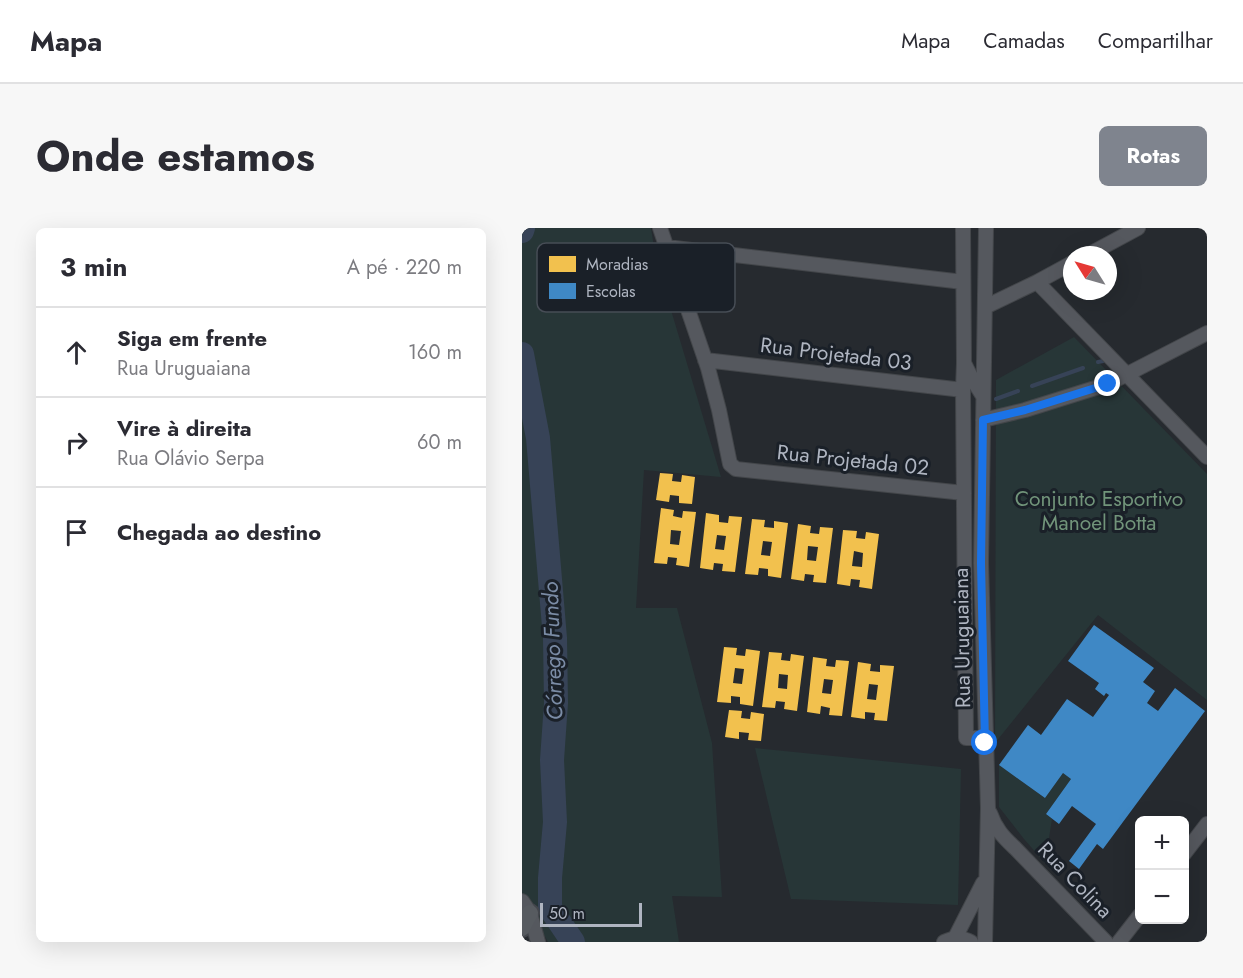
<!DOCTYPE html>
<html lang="pt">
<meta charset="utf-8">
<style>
:root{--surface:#fff;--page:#f7f7f7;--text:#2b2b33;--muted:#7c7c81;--line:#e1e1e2;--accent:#7f848e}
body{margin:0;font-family:Jost,sans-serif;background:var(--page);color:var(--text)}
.controls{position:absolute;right:18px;bottom:18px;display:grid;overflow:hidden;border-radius:9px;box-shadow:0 6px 24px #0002}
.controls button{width:54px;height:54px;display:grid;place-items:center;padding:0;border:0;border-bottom:2px solid var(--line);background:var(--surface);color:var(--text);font:30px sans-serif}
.compass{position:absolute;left:541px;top:18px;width:54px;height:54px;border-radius:50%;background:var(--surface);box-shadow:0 6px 24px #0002;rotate:307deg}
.scale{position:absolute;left:18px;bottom:15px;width:102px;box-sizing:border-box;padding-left:6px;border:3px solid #afb5c1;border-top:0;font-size:16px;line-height:21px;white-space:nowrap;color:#afb5c1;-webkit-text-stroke:4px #1a2028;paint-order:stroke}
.stop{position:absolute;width:18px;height:18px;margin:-14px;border:4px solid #1a73e8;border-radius:50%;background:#fff}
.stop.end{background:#1a73e8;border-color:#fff;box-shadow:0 2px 6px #0008}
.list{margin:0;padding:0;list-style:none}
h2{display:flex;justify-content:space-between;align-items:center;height:78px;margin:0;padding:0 24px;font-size:26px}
h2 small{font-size:20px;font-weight:400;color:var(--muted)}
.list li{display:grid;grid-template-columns:39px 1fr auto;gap:18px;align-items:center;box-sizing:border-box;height:90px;padding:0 24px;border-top:2px solid var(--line)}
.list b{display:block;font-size:22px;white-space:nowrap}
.list p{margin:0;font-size:20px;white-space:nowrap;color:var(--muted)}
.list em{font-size:20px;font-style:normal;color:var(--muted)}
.icon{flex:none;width:33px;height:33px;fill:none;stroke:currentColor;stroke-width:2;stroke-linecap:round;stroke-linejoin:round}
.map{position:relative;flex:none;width:685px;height:714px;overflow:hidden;border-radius:9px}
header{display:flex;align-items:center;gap:36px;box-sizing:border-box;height:84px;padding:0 30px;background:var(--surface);border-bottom:2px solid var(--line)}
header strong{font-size:28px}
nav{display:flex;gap:33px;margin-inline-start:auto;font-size:21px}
.intro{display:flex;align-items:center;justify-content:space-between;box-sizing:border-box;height:144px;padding:0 36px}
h1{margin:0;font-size:42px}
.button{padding:15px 27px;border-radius:9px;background:var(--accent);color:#fff;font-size:21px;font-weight:700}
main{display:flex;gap:36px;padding:0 36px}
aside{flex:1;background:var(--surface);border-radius:9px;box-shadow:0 6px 24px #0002}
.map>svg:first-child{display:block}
.green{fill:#273637}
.homes{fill:#f2c14e;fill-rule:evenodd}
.schools{fill:#3f88c5}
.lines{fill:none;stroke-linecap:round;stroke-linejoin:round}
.stream{stroke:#374357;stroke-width:4}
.river{stroke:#374357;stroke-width:24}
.minor-casing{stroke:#43464a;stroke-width:16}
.major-casing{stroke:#43464c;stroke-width:20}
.minor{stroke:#55585e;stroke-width:14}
.major{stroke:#575b60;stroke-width:16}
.route{stroke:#1a73e8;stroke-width:8}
.labels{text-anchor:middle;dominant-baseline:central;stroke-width:6;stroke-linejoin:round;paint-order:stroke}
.street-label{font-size:21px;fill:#afb5c1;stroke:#1a2028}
.park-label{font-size:21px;fill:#71947a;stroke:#1a2028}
.water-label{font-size:22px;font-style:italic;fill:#7b8ca6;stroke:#1a2028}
.key{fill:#1a2028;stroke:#474d56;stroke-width:1.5}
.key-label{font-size:16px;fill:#afb5c1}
</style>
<header>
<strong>Mapa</strong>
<nav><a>Mapa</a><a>Camadas</a><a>Compartilhar</a></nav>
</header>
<div class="intro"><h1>Onde estamos</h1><a class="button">Rotas</a></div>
<main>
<aside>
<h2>3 min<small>A pé · 220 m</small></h2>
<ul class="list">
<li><svg class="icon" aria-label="ahead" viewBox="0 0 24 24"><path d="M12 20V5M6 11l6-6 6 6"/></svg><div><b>Siga em frente</b><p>Rua Uruguaiana</p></div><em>160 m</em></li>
<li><svg class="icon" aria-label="right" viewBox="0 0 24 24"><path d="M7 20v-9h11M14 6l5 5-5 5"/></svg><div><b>Vire à direita</b><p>Rua Olávio Serpa</p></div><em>60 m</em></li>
<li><svg class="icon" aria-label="arrive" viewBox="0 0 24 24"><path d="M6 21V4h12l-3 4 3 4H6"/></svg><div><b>Chegada ao destino</b></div></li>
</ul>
</aside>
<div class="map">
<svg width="685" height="714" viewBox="0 0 685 714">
<rect width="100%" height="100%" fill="#262a2f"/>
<path class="green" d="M0,0H129L134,32L199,249L122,242L114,380H155L190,515L200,669L150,668L157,714H26L0,670Z
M552,109L685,246V472L576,387L473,515L474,152Z
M233,520L439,541L436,677L269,671Z
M477,537L523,570L541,545L549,551L524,586L530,591L523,635L502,611L477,579Z"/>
<path class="homes" d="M138,245L151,246L150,253L159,254L160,247L173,249L170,276L157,275V268L148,267L147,274L134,272Z
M139,280L152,282L151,288L160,290L161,283L174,284L167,339L154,337L155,330L146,329L145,336L132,335ZM149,302L159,303L157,317L148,316Z
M184,285L197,287V294L206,295L207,288L220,289L213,344L200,343L201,336L192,335L191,342L178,340ZM195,307L204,308L202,322L193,321Z
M230,291L243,292L242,299L252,300V293L266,295L259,350L246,348V341L237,340L236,347L223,346ZM241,313L250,314L248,328L239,327Z
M276,296L289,298L288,305L297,306L298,299L311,300L304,355L291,354L292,347L283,346L282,353L269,351ZM286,318L296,319L294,333L285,332Z
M321,302L335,303L334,310L343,311L344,304L357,306L350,361L337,359L338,352L329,351L328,358L315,356ZM332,323L341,325L340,339L330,338Z
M202,419L215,420L214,427L223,428L224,421L238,423L231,478L218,476V469L209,468V475L195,474ZM213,440L222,441L220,456L211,455Z
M247,424L260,425L259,432L268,433L269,426L282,428L275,483L262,481L263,474L254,473L253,480L240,479ZM257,446L266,447L265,461L256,460Z
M291,429L305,431L304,438L313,439L314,432L327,433L320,488L307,487L308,480L299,478L298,486L285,484ZM302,451L311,452L309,466L300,465Z
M336,434L349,436L348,443L358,444V437L372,438L365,493L352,492L353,485L343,484V491L329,489ZM347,456L356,457L354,472L345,471Z
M207,482L220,483L219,490L228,491L229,484L242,486L239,513L226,512L227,505L217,504V511L203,509Z"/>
<path class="schools" d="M572,397L632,440L621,454L633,463L625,475L636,483L653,460L683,483L581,621L575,616L557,641L547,633L574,596L550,578L537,596L524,586L549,551L541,545L523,570L477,537L506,497L519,507L545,471L571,489L587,467L584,465L582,468L573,461L577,455L546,433Z"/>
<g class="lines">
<path class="stream" d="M576,134L581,133
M510,158L561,140
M474,171L496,163"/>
<path class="river" d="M0,3L1,0
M0,126L16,210L33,410L34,475L30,532L33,594L28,650V680L51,714"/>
<g class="minor-casing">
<path id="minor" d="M138,0L186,140L197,182L208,236L214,241L442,265
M441,0L442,135L449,149L461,168
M144,19L441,54
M566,27L616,0
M515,54L685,229
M463,79L515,54L550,35
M183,132L441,162
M442,135L441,162L444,510H463
M461,192L503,182L586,156L685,105
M468,585C473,600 481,609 493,620L584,714
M662,626L685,596
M0,673L8,685L16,714
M433,710L461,655
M422,714C432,709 440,709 449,714
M463,714L466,580L459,335L464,0
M597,714L618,687"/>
</g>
<g class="major-casing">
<path id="major" d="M0,700L8,685"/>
</g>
<use href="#minor" class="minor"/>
<use href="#major" class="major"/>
</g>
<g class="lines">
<path class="route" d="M463,515L459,335L461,192L503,182L586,156"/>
</g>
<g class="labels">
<g class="street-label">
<text transform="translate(314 126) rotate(7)">Rua Projetada 03</text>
<text transform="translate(331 232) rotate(6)">Rua Projetada 02</text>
<text transform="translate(440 410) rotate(-91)">Rua Uruguaiana</text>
<text transform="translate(553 652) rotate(46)">Rua Colina</text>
</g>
<g class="park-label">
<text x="577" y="271">Conjunto Esportivo<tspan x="577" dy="24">Manoel Botta</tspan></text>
</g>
<g class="water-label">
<text transform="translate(30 423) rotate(-92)">Córrego Fundo</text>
</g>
</g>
<rect x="15" y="15" width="198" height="69" rx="9" class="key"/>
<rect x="27" y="28" width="27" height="16" fill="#f2c14e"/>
<rect x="27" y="55" width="27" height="16" fill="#3f88c5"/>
<g class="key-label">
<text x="64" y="42">Moradias</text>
<text x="64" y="69">Escolas</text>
</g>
</svg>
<div class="controls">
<button>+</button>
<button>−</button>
</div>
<svg class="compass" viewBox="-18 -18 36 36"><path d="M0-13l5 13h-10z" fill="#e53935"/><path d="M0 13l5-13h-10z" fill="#7c7c81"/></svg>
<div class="scale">50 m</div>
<div class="stop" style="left:463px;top:515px"></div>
<div class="stop end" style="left:586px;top:156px"></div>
</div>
</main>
